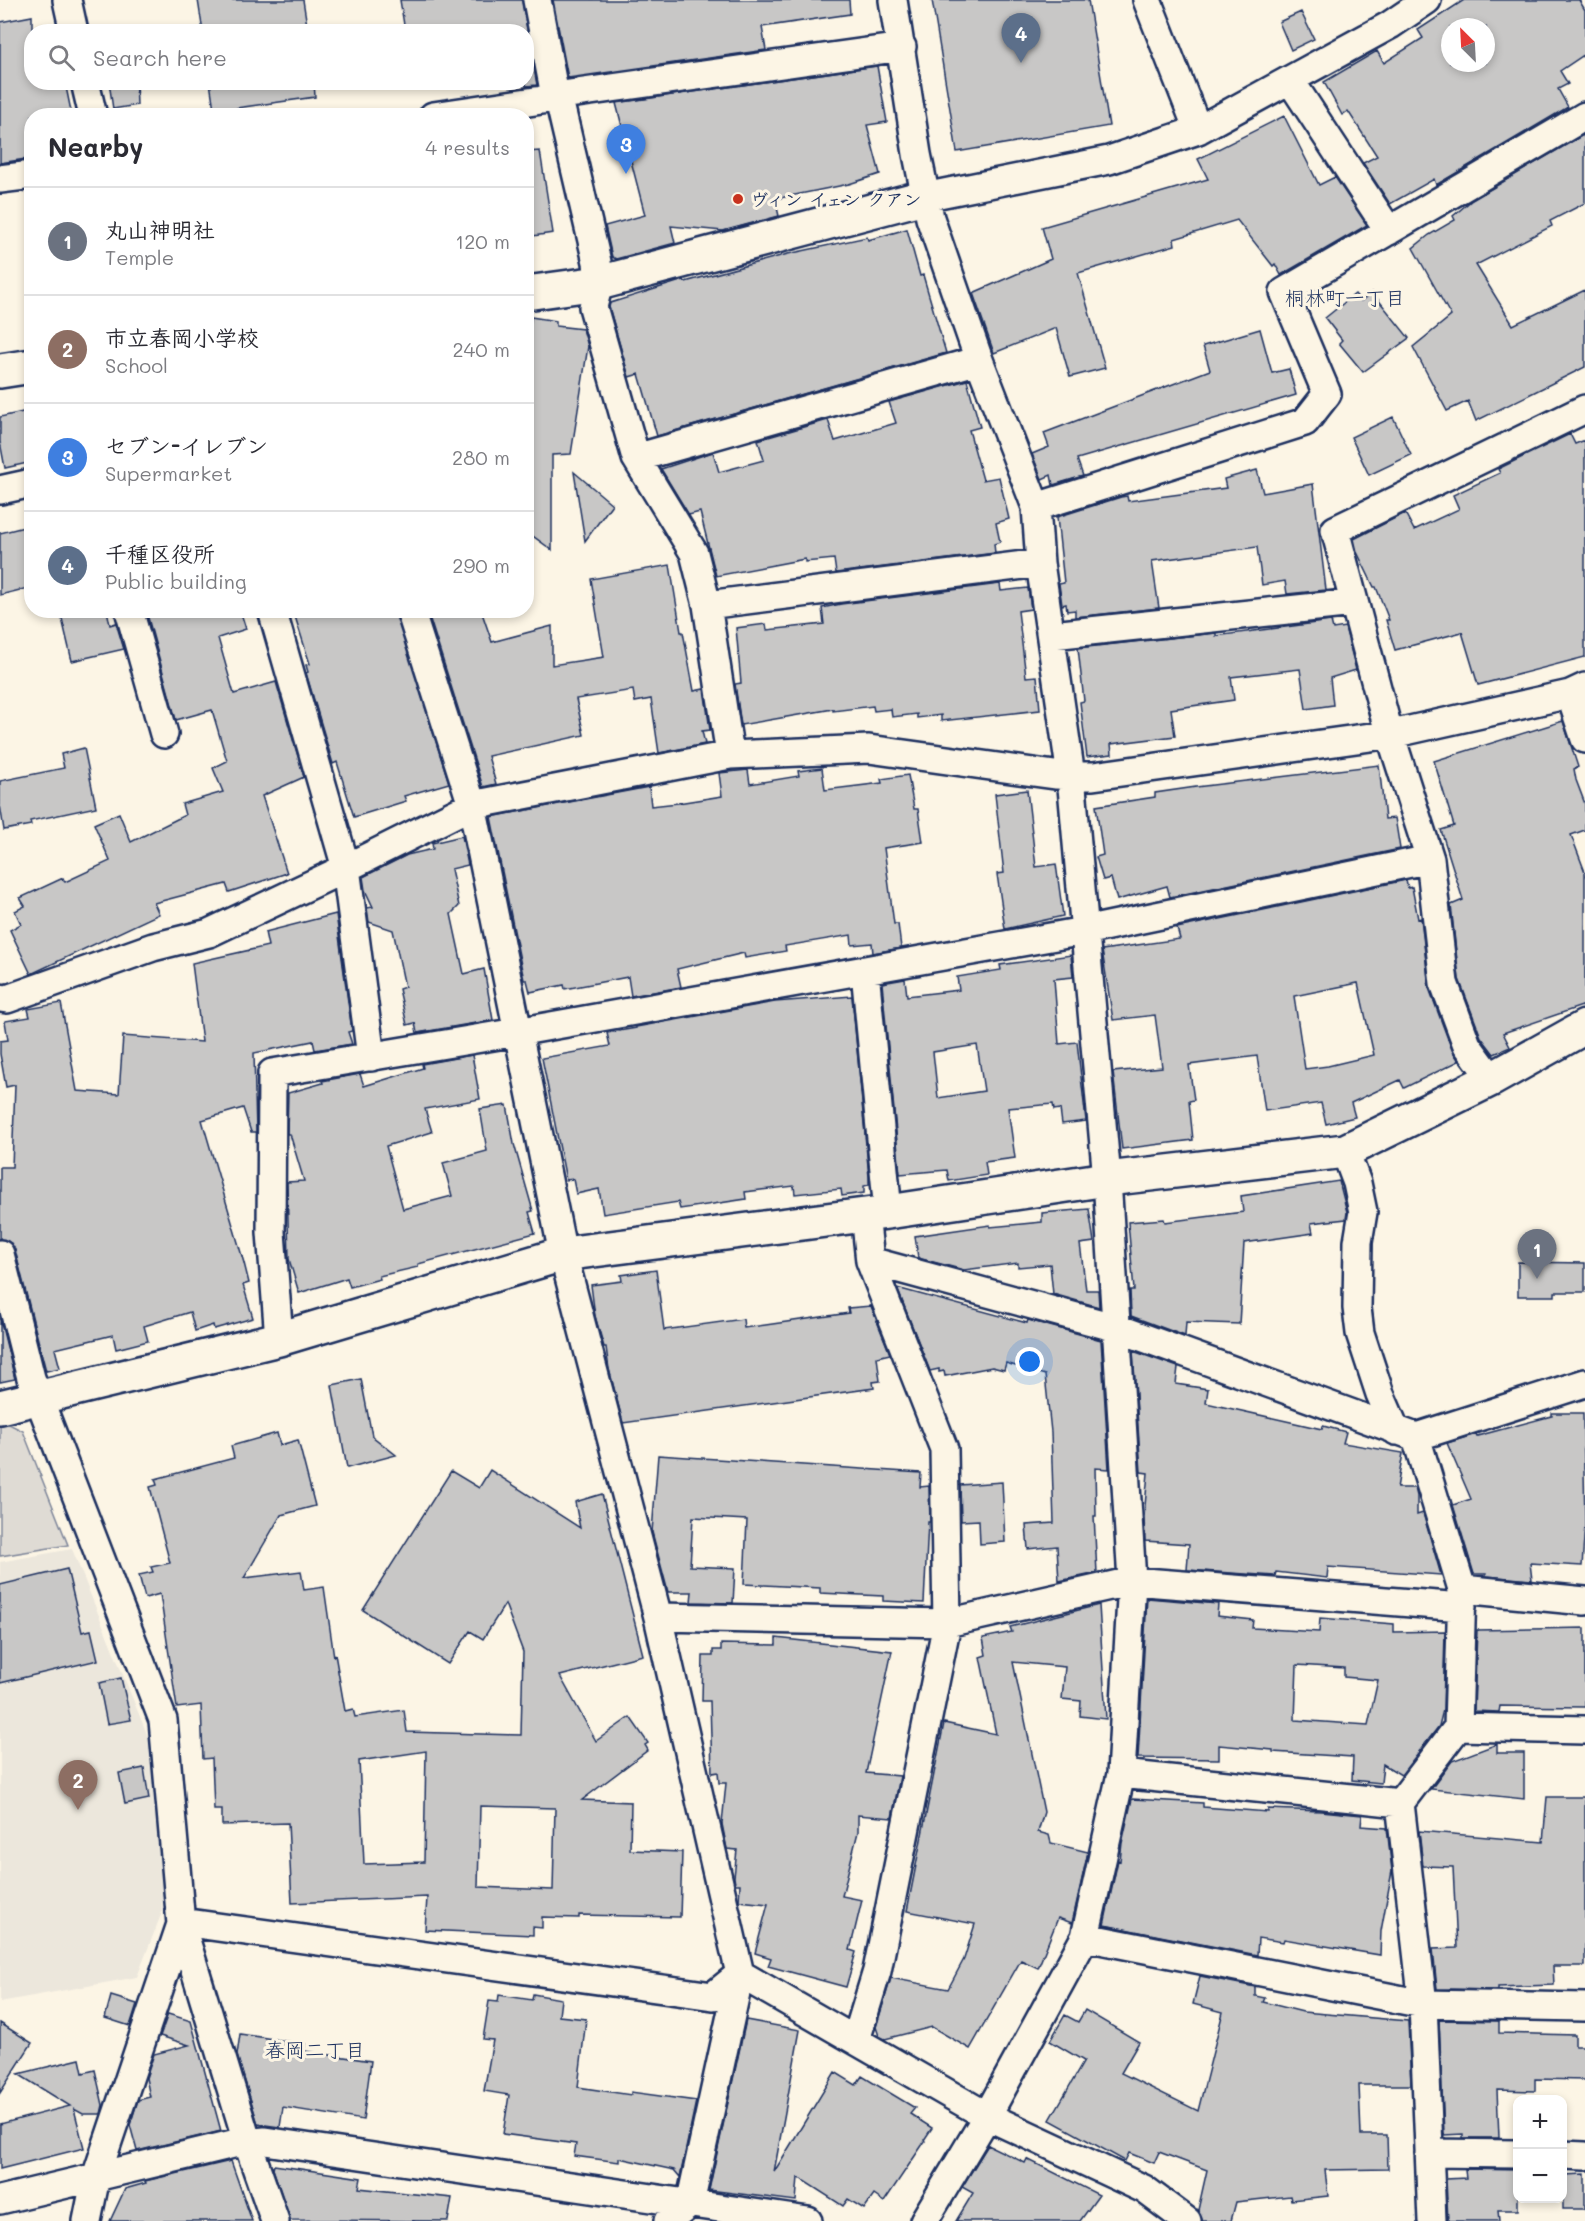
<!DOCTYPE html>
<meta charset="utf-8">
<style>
:root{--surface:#fff;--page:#f7f7f7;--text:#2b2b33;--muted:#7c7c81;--line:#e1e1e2;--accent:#ea580c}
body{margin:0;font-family:Mali,"Klee One",sans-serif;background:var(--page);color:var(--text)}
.controls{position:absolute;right:18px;bottom:18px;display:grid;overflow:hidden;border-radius:12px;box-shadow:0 3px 9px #0003}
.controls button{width:54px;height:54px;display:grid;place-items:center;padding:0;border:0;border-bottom:2px solid var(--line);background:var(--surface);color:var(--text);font:30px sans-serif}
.compass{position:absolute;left:1441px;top:18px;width:54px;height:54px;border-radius:50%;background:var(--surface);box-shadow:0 3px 9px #0003;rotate:336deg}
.you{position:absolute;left:1030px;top:1362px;width:21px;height:21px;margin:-15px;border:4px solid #fff;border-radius:50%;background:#1a73e8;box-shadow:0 0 0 9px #1a73e833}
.badge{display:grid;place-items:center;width:39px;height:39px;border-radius:50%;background:var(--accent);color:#fff;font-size:20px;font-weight:700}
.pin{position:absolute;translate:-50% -50px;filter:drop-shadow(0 2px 3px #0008)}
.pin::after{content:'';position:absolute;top:32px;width:21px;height:18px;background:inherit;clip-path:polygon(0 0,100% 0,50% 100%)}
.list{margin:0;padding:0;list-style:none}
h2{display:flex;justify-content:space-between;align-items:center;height:78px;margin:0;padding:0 24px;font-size:26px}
h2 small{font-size:20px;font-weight:400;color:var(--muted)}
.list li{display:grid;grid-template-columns:39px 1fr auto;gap:18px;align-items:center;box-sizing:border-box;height:108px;padding:0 24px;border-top:2px solid var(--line)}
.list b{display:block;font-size:22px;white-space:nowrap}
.list p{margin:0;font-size:20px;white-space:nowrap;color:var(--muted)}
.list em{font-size:20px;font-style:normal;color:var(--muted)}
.icon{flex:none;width:33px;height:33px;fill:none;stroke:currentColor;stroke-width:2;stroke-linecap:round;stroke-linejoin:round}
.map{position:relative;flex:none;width:1585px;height:2221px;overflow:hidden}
.search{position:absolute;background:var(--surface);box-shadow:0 3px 9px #0003;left:24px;top:24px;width:510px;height:66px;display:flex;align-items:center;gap:15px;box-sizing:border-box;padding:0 21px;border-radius:24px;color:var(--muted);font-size:22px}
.panel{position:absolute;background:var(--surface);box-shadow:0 3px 9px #0003;left:24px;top:108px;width:510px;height:510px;border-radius:24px}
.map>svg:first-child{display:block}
.built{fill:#ece7dc}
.green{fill:#dfdbd4;stroke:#7d8599;stroke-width:1.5}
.building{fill:#c8c7c6;stroke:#1b2f5e;stroke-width:1.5;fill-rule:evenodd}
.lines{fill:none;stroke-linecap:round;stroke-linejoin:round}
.street-casing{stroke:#1b2f5e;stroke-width:32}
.secondary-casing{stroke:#1b2f5e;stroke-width:38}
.street{stroke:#fcf5e5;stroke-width:27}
.secondary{stroke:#fcf5e5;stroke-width:33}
.poi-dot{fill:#c8321e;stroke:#fcf5e5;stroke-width:2}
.labels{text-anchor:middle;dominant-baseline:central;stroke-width:6;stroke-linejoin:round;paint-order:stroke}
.poi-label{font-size:18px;font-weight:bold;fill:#1b2f5e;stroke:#fcf5e5;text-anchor:start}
.neighbourhood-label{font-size:20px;fill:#1b2f5e;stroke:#fcf5e5}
</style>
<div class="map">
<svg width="1585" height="2221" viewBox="0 0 1585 2221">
<rect width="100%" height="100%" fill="#fcf5e5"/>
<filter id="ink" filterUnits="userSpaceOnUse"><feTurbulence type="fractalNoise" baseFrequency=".0167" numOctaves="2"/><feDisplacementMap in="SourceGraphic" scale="12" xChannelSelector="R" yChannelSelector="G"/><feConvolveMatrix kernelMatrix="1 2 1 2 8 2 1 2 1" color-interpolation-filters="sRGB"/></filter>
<g filter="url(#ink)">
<path class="built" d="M72,1549L149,1739L163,1880L162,1912L137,1977L0,2002V1562Z"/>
<path class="green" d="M7,1423L23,1431L68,1545L0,1556V1425Z"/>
<path class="building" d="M198,0H303L308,32H203Z
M400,0H522L537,85L526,86V32H424L423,28L405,31Z
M553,0H849L850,14L762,27L766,50L568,78Z
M932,0H1088L1109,126L957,152Z
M1464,0H1579L1585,10V54L1560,71L1568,84L1558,89L1568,107L1436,185L1434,179L1390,204L1363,163L1377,156L1348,111L1342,115L1324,82L1377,51L1384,63L1423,38L1418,30ZM1450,27H1486V63H1450Z
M1301,12L1314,39L1291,50L1279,22Z
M32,16V82H65L72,116H32V158L0,163V22Z
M877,66L887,122L867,125L880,174L849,184L775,199L779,216L723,231L671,226L675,243L616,259L612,257L605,226L645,215L616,103Z
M109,82H136L137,105L113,109Z
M210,82H314L315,97L237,108L238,116H215Z
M1284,116L1319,185L1335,177L1367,225L1281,275L1275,264L1273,266L1237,220L1174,239L1175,245L1078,273L1105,368L1070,377L1056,328L994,353L973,293L1051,259L1042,227L1208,179L1198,159Z
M1583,135L1585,138V203L1550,221L1552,226L1476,265L1513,325L1585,290V367L1476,421L1468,401L1447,411L1413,347L1451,316L1413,248L1429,235L1455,220L1453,216L1472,200Z
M540,151L553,233L526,237V152Z
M907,229L920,276L923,275L946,353L657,436L639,374L629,377L609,307L610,303L684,280L685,282L788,254L867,237L868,240Z
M1372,292L1409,338L1363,372L1339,343L1342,340L1325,318L1355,294L1361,301Z
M531,317L556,321V326L583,329L588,346L571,454L552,455V550L526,531V324L530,325Z
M1260,329L1272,373L1289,369L1296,395L1077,459L1083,476L1053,485L1051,475L1042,479L1032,454L1049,447L1044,433L1210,370L1203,346Z
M967,380L980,427L969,430L983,480L999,477L1009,519L996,523L1000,542L994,544L995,553L836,573L834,559L805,562V559L716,576L700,512L689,515L661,469L713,452L719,472L764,460L758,440L828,420L835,441L896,423L889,402Z
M32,410V462L5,468L0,442V417Z
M1393,417L1411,455L1369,475L1351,437Z
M1570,434L1575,444L1585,440V657L1478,685L1462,632L1395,650L1386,620H1389L1376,587H1374L1357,552L1354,539L1405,513L1414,530L1459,509L1453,495L1500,473L1498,469Z
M1257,470L1263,493L1313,484L1326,590L1287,594L1285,581L1262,585L1257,547L1152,561L1159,608L1075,617V610L1067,611L1066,604L1062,605L1059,584L1064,583L1057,517L1121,497L1127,496L1128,501L1226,488L1224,479Z
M574,472L612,504L585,541Z
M32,525V587L0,595V533Z
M670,565L681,632H683L694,691L704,689L710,730L702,731L705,744L659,753L651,699L635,702L633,690L576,699L584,735L488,756L496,784L483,787L427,610H481L492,642L552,626V665L604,657L591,579Z
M1000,584L1001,591L1028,588L1031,609L1018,611L1026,677L1037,676L1040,710L941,721V715L917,718V714L892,717L891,709L874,711L873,706L833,711V709L741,725L735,684L741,683L736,628L766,624L767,630L824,624L822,608L841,604Z
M60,610H107L110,625L116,623L124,649L72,661Z
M158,610H240L246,629L218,638L234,694L276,682L304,777L262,796L287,873L229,892L226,884L154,903L159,914L31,974L10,930L21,924L15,911L25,906L20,898L63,878L65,882L110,861L94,824L119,813L131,842L185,815L182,804L223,792L213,768L227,761L212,710L176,720L147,614Z
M293,610H395L449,783L404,796L406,801L354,817L337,762L333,764L306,673L308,672L306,665L310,664Z
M1331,621L1333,629L1345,627L1356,670L1330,678L1333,705L1306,709L1300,669L1231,677L1234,700L1171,709L1175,736L1111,744L1112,754L1087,757L1080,702L1084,701L1078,648L1216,633V636Z
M1563,721L1578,767L1574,769L1576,780L1585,804V830L1571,835L1585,872V1005L1503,1033L1510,1047L1494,1054L1481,1037L1459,979L1451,905L1463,900L1441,830L1454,826L1434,761Z
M84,748L96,807L30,821L31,825L4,830L0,805V781L64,768L61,754Z
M1379,765L1385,819L1395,818L1400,849L1170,897L1167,886L1117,900L1111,878L1103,880L1096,857L1103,855L1096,806L1155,797V793L1196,787Z
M822,768L825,790L882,783L881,779L908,775L914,809H918L923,842L884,848L894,924H898L901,948L873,953L872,943L852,945L851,935L785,946L786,951L745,958L744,953L677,969L681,987L631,996L628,977L565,989L564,985L530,992L527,980H524L491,817L649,787L651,806L678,803L722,796L719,773L748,770L750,784L799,776L798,771Z
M1027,790L1036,867L1056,864L1063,916L1005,929L997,874L1004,873L995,794Z
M462,836L468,865L451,869L459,906L451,914L464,974L484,969L493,1020L417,1033L415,1023L407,1025L399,989L405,987L393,930L369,922L367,908L373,907L365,890L363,877L407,855L433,849L432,843Z
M1406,880L1408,888L1412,887L1418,919L1421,918L1429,988L1452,1050L1459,1061L1404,1088L1400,1080L1351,1103L1355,1117L1326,1124L1321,1103L1265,1111L1257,1056L1189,1065L1194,1100L1189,1101L1193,1140L1122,1149L1113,1072L1162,1067L1155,1015L1113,1020L1102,950L1180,939L1177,928ZM1358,983L1374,1055L1328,1066L1305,1069L1294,996Z
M336,914L352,1031L348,1032L352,1044L315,1050L313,1041L254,1053L256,1132H251L243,1108L202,1120L244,1263L249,1283L243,1285L253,1318L214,1329L213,1325L195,1331L190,1312L144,1326L148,1341L116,1349L113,1335L55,1349L60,1368L46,1371L15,1250L11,1243L0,1239V1167H12L15,1085L6,1087L0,1054V1041L8,1040L5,1021L30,1017L28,1009L61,1003L77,1091L119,1094L123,1036L202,1042L192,963L268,946L265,932Z
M1071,955L1073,977L1054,979L1059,1044L1077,1042L1086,1121L1062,1124L1060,1109L1054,1110L1053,1104L1008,1108L1015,1158L985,1162L987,1175L949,1181L947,1170L900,1174L882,983L905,979L907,996L959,990L957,977L1001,970L1000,965ZM977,1045L984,1091L938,1098L933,1052Z
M852,996L869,1177V1185L864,1186V1193L842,1196L841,1189L795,1194L794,1186L745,1192L746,1199L680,1209L678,1202L603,1214L599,1189L576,1194L573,1179L566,1180L542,1058L610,1046L607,1033L636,1028V1027L775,1002Z
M472,1055L480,1099L425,1109L432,1132L386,1146L403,1209L452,1196L443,1163L487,1151L480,1109L507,1105L514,1144L533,1211L529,1212L535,1233L418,1264V1267L379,1276L380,1279L350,1287L347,1278L299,1293L289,1259L287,1182L304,1181L290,1134H287L288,1093L323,1083L322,1081L360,1074L364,1086L423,1068L422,1064Z
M1339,1181L1347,1212L1346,1219L1311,1223L1313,1233L1244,1243L1239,1324L1186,1322L1185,1336L1131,1316L1130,1290H1134L1128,1222L1164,1219L1165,1222L1243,1212L1241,1196Z
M1089,1209L1094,1242L1080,1244L1086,1290H1098L1099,1307L1053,1294L1050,1264L1018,1267V1263L964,1270L918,1258L915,1236L990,1225V1227L1042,1222V1213Z
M1518,1262L1585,1263V1292H1555V1296H1518Z
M656,1270L664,1330L743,1319L744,1328L849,1313L848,1308L871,1306L890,1354L877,1357L880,1381L873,1382L874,1388L623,1423L609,1369L606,1347H604L595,1316L591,1285L622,1281L621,1275Z
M897,1288L1027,1323L1028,1320L1101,1340L1109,1469L1095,1468L1096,1516H1094L1097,1573L1059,1581L1057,1546L1028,1549L1026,1525L1054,1523L1051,1432L1045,1375L1006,1363L1004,1370L992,1367L945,1376L944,1371L939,1372V1369L930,1371Z
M0,1319L15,1379L0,1382Z
M1133,1351L1178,1367L1176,1384L1208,1389L1206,1403L1322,1429L1323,1426L1346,1432L1343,1443L1403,1453L1397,1488H1415L1417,1496V1515L1423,1513L1441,1575L1328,1567L1327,1578L1276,1572L1275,1576L1187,1570L1189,1544L1145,1541L1144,1517L1148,1473L1141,1472Z
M361,1379L372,1436L396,1455L347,1468L332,1385Z
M1552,1413H1583L1585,1525L1582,1566L1530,1563L1532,1580L1486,1576V1574H1474L1453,1505L1471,1499L1447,1443L1476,1434L1477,1436L1552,1416Z
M277,1433L280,1445L298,1440L315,1506L281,1515L244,1578L301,1571L304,1590L324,1587L334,1657L335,1654L345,1711L353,1709L355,1717L404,1710L407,1732L521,1735L523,1652L505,1604L483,1639L470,1631L448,1664L363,1610L451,1471L479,1488L490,1470L580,1528L575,1502L602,1494L643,1655L560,1676L596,1741L630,1717L648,1743L645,1745L648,1750L582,1800L631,1802L630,1850L682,1852L680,1917L579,1915V1918L542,1917V1928L533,1927V1935L425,1930L427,1897L292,1903L288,1823L222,1825V1810H214L212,1758L203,1759L201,1705L177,1708L160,1594L145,1598L139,1575L153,1572L151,1567L170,1563L150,1487L157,1485L155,1479L234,1458L231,1446ZM426,1751L424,1862L364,1864L359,1761ZM480,1806L555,1808L553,1890L478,1887Z
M658,1455L921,1473L920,1487L929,1486L930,1522H928L924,1603L883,1601V1596L820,1593V1588L744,1584L747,1520L693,1517L690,1566L735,1568L733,1603L691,1602L692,1592H668L652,1532Z
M1002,1482L1005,1542L980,1544L979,1520L961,1521L960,1485Z
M67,1569L82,1632L91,1630L98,1660L0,1683V1585Z
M1147,1598L1218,1604L1217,1616L1253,1620L1252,1628L1319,1632L1320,1618L1394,1624V1632L1445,1631L1443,1710L1439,1726L1401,1775L1383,1764L1381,1783L1352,1780L1353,1757L1273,1752V1750L1219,1745V1759L1138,1758ZM1297,1665L1344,1668V1677L1378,1680L1368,1725L1295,1720Z
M1099,1605L1106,1719L1080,1716L1081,1701L1062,1699L1065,1667L1013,1662L1044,1812L1038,1832L1049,1835L1051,1843L1088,1852L1072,1923L1058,1918L1038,1968L1021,1960L970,2049L932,2027L885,2039L879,2036L876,2027L891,1978L948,1989L964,1959L975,1924L907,1911L944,1723L996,1734L980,1657L986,1655L983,1638L1012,1632L1010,1627Z
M1585,1628V1707L1500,1706L1499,1712L1474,1711L1477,1630Z
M776,1638L892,1651L866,1773L900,1776L892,1818L858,1815V1832L842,1896L862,1900L850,1950L856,1952L846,1987L768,1966L771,1958L755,1953L768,1904L739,1901L740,1884H735L734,1877L737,1850L727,1849L722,1824L726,1783H719L718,1772L712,1773L710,1701H702L703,1656H713V1650H721V1644L776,1645Z
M121,1678L131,1720L107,1724L99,1683Z
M1497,1744V1753H1524V1799L1431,1789L1452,1761Z
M144,1768L149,1799L125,1804L119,1773Z
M1547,1797H1585V1966H1553L1554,1985L1498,1987V1990L1437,1989L1433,1949L1457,1948L1453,1867L1423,1866L1419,1831L1543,1842Z
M1132,1799L1203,1803V1807L1268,1812V1809L1321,1811L1362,1815L1361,1826L1387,1828L1392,1871L1381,1931L1380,1955L1284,1939L1283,1942L1258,1938L1257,1955L1104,1925L1118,1860L1120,1861L1122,1843Z
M1200,1976L1255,1987V1996L1265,1998L1263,2002L1303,2012L1408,2021L1411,2085H1359L1361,2135H1387L1388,2169L1325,2170L1328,2196L1291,2200L1290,2196L1236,2202L1231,2221H1202L1198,2210L1207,2170L1159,2152L1154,2163L1129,2153L1125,2161L1050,2120L1084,2061L1050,2041L1065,2015L1078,2022L1085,2010L1139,2042L1121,2073L1198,2111L1223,2012L1193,2004Z
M533,1994L561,1999L559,2016L586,2019L578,2087L631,2095V2092L696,2101L680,2177L674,2170L619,2158V2162L574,2156L576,2144L503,2134L509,2095L484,2091L493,2040L483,2039L489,2001L498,2002L499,1995L532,2000Z
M111,1996L137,2004L130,2026L105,2018Z
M168,2014L191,2021L221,2131L137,2151L130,2125L138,2100L150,2097L146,2078L154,2054L189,2045L160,2036Z
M746,2020L800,2030L774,2172L835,2072L856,2085L862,2076L915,2108L910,2114L932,2128L924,2140L925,2141L884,2202L874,2195L864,2209L848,2199L843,2206L798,2177L796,2201L709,2190Z
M1439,2020L1499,2021V2033L1575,2035V2046H1585V2080L1535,2079V2091L1497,2090L1499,2138H1463V2134L1444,2135Z
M0,2023L32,2043L0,2093Z
M240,2034L305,2044L304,2051L371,2061L363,2120L283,2107L280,2127L258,2124L237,2055Z
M80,2059L83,2073L95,2070L103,2105L101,2114H83L74,2109L84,2148L0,2169V2124L70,2106L18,2074Z
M988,2145L1025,2163L1027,2159L1099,2195L1080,2221H956L973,2193L962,2187Z
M231,2161L252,2221H110L125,2189L146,2183L145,2181Z
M274,2165L361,2178L359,2188L452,2198L448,2221L290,2220L273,2169Z
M1465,2169L1518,2170V2210H1498L1499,2221H1448L1446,2179L1466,2178Z
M1585,2174V2209H1563V2175Z"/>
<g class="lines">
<g class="street-casing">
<path id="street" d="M67,0L74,32
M537,0L555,96L561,108L597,262L599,283L593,307L636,458L694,553L707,605L730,755
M893,0L917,154L930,218L979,360L1036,507L1040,563L1071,776L1107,1179L1132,1581L1121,1774L1085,1937L987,2116L924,2221
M1147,0L1198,130
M1290,80L1389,231
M85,82L93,116
M433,116L542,100L555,96L902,47
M0,179L32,175
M924,197L1109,160L1198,130L1390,25L1427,0
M636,458L979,360
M0,490L32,483
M1036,507L1305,422L1327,394L1284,292L1585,116
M707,605L1040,563
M129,610L164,734
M272,610L346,868L371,1057
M410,610L472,805L563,1254L658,1617L740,1974L987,2116L1144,2189L1187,2221
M1052,635L1354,603
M1570,694L1585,739
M865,971L888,1212
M0,998L7,999L153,947L209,933L346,868L472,805L730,755L869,749L1055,775L1093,776L1392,734L1570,694L1585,687
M1492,1079L1467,1045L1444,983L1430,859L1385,718L1335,530L1585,409
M1345,1151L1357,1183L1363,1212L1358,1242L1357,1308L1360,1333L1380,1394L1396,1431
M0,1254L31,1378L163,1720L181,1924L96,2177L87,2221
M870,1261L1117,1328L1416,1437L1462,1589L1458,1727L1400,1803L1423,2004L1432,2221
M279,1339L271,1232L272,1073L517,1032L1084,931L1430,859
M1416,1437L1585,1383
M1462,1589L1585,1601
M658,1617L947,1623L1132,1581L1462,1607
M1458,1727L1585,1730
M1121,1774L1400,1803
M1085,1937L1423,2004L1585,2007
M856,2040L877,1971L947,1623L944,1449L870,1261L865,1214
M1429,2153L1518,2154
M1562,2155L1585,2156
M0,2200L233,2144L265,2141L808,2221
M275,2221L248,2144L181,1924H196L713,1996L740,1974
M668,2221L690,2204L740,1974"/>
</g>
<g class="secondary-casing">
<path id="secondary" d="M526,293L599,283L924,197
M0,371L32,366
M0,1407L279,1339L563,1254L888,1212L1107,1179L1345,1151L1492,1079L1585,1027"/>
</g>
<use href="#street" class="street"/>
<use href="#secondary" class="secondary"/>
</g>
</g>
<circle class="poi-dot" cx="738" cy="199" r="6"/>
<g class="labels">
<g class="poi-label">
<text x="750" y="199">ヴィン イェン クアン</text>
</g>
<g class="neighbourhood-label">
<text x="1345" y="297">桐林町一丁目</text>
<text x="315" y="2049">春岡二丁目</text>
</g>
</g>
</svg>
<div class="controls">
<button>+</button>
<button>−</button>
</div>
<svg class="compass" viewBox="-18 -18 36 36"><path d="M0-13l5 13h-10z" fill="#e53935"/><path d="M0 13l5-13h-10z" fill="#7c7c81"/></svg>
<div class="you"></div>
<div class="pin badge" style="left:1537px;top:1279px;background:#6b7280">1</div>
<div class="pin badge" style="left:78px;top:1810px;background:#8d6e63">2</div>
<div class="pin badge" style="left:626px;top:174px;background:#3f7fe0">3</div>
<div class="pin badge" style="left:1021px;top:63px;background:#5c6f8a">4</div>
<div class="search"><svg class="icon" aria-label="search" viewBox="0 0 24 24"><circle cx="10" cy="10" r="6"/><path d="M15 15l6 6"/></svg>Search here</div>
<section class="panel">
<h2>Nearby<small>4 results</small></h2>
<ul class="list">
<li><span class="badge" style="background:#6b7280">1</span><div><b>丸山神明社</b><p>Temple</p></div><em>120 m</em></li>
<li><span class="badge" style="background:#8d6e63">2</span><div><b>市立春岡小学校</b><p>School</p></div><em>240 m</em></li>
<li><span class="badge" style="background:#3f7fe0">3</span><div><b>セブン-イレブン</b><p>Supermarket</p></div><em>280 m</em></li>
<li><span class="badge" style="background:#5c6f8a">4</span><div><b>千種区役所</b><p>Public building</p></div><em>290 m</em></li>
</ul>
</section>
</div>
